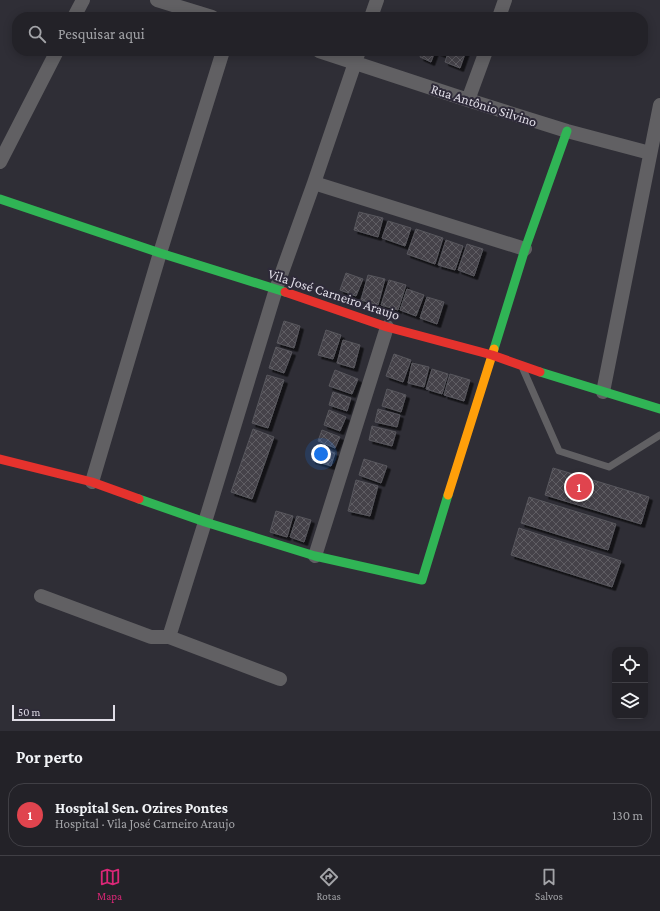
<!DOCTYPE html>
<html lang="pt">
<meta charset="utf-8">
<style>
:root{--surface:#232228;--page:#2f2f34;--text:#f1f3f6;--muted:#a3a4a8;--line:#403f45;--accent:#db2777}
body{margin:0;font-family:"Crimson Pro",serif;background:var(--page);color:var(--text)}
.controls{position:absolute;right:12px;bottom:12px;display:grid;overflow:hidden;border-radius:8px;box-shadow:0 2px 10px #0003}
.controls button{width:36px;height:36px;display:grid;place-items:center;padding:0;border:0;border-bottom:1px solid var(--line);background:var(--surface);color:var(--text);font:20px sans-serif}
.scale{position:absolute;left:12px;bottom:10px;width:103px;box-sizing:border-box;padding-left:4px;border:2px solid #dfdce6;border-top:0;font-size:11px;line-height:14px;white-space:nowrap;color:#dfdce6;-webkit-text-stroke:3px #2e2a39;paint-order:stroke}
.you{position:absolute;left:321px;top:454px;width:14px;height:14px;margin:-10px;border:3px solid #fff;border-radius:50%;background:#1a73e8;box-shadow:0 0 0 6px #1a73e833}
.badge{display:grid;place-items:center;width:26px;height:26px;border-radius:50%;background:var(--accent);color:#fff;font-size:13px;font-weight:700}
.pin{position:absolute;translate:-50% -50%;border:2px solid #fff;box-shadow:0 1px 4px #0006}
.list{margin:0;padding:0;list-style:none}
h2{display:flex;justify-content:space-between;align-items:center;height:52px;margin:0;padding:0 16px;font-size:17px}
h2 small{font-size:13px;font-weight:400;color:var(--muted)}
.list li{display:grid;grid-template-columns:26px 1fr auto;gap:12px;align-items:center;box-sizing:border-box;height:64px;margin:0 8px 8px;padding:0 8px;border:1px solid var(--line);border-radius:16px}
.list b{display:block;font-size:15px;white-space:nowrap}
.list p{margin:0;font-size:13px;white-space:nowrap;color:var(--muted)}
.list em{font-size:13px;font-style:normal;color:var(--muted)}
.icon{flex:none;width:22px;height:22px;fill:none;stroke:currentColor;stroke-width:2;stroke-linecap:round;stroke-linejoin:round}
.map{position:relative;flex:none;width:660px;height:731px;overflow:hidden}
.search{position:absolute;background:var(--surface);box-shadow:0 2px 10px #0003;left:12px;right:12px;top:12px;height:44px;display:flex;align-items:center;gap:10px;box-sizing:border-box;padding:0 14px;border-radius:16px;color:var(--muted);font-size:15px}
.sheet{height:124px;background:var(--surface)}
nav{display:flex;justify-content:space-around;align-items:center;box-sizing:border-box;height:56px;border-top:1px solid var(--line);background:var(--surface);font-size:11px;color:var(--muted)}
nav a{display:grid;justify-items:center;gap:2px}
nav .on{color:var(--accent)}
.map>svg:first-child{display:block}
.building{fill:url(#building-cross-hatch);stroke:#58575d;filter:url(#shadow)}
.lines{fill:none;stroke-linecap:round;stroke-linejoin:round}
.lane{stroke:#616063;stroke-width:7}
.street{stroke:#616063;stroke-width:14}
.fast{stroke:#30b455;stroke-width:9}
.slow{stroke:#ff9f0a;stroke-width:9}
.jam{stroke:#e5322d;stroke-width:9}
.labels{text-anchor:middle;dominant-baseline:central;stroke-width:4;stroke-linejoin:round;paint-order:stroke}
.street-label{font-size:14px;fill:#dfdce6;stroke:#2e2a39}
</style>
<div class="map">
<svg width="660" height="731" viewBox="0 0 660 731">
<defs>
<pattern id="building-cross-hatch" width="8" height="8" patternUnits="userSpaceOnUse"><rect width="8" height="8" fill="#44424a"/><path d="M0 0l8 8M0 8l8-8" fill="none" stroke="#5f5d64"/></pattern>
<filter id="shadow"><feDropShadow dx="3.5" dy="3.5" stdDeviation="0" flood-color="#0009"/></filter>
</defs>
<rect width="100%" height="100%" fill="#2f2e36"/>
<path class="building" d="M422,51H435L431,62L420,57Z
M435,51H466L460,68L445,62L447,56Z
M359,212L383,218L378,237L354,230Z
M388,221L411,228L405,246L382,238Z
M416,229L443,238L435,264L407,254Z
M446,240L463,246L455,270L438,265Z
M467,244L483,249L474,276L458,270Z
M346,273L363,279L356,296L340,290Z
M368,275L385,279L378,305L361,300Z
M389,280L406,285L398,310L381,305Z
M407,289L424,295L416,316L400,310Z
M427,297L444,302L437,324L420,318Z
M284,321L300,326L294,348L277,343Z
M326,330L341,335L333,359L318,355Z
M343,340L360,345L354,368L337,363Z
M276,347L292,352L284,373L269,368Z
M394,354L411,360L403,382L386,376Z
M412,363L429,367L424,387L408,383Z
M432,369L448,374L442,394L426,389Z
M335,370L358,379L352,394L329,386Z
M450,374L470,380L464,401L444,395Z
M267,375L284,380L268,428L252,423Z
M387,389L406,395L401,412L382,406Z
M333,392L351,398L347,411L329,405Z
M378,409L400,415L397,427L375,422Z
M329,410L346,417L340,431L324,425Z
M372,426L396,432L392,446L369,440Z
M253,429L274,437L252,499L231,492Z
M322,430L340,437L335,448L318,441Z
M317,446L335,453L331,466L312,460Z
M364,459L387,466L381,483L359,475Z
M553,468L649,497L641,524L545,495Z
M356,480L378,486L370,516L348,511Z
M529,497L616,524L608,550L521,523Z
M276,511L293,516L287,537L270,532Z
M297,516L311,520L304,542L290,537Z
M519,528L621,561L612,587L511,555Z"/>
<g class="lines">
<path class="lane" d="M523,369L559,451L609,467L660,435"/>
<path class="street" d="M157,0L212,17
M74,17L83,0
M371,17L377,0
M499,17L505,0
M319,51L468,100L567,131L650,153
M468,100L486,51
M0,162L57,51
M314,183L525,249
M603,392L660,105
M92,482L160,253L223,51
M315,556L387,327
M41,596L151,637H169L280,679
M169,637L205,522L276,289L314,183L359,51"/>
<path class="fast" d="M0,199L160,253L285,292
M494,349L525,249L567,131
M540,372L660,409
M139,499L205,522L315,556L422,580L448,495"/>
<path class="slow" d="M448,495L494,349"/>
<path class="jam" d="M285,292L387,327L492,355L540,372
M0,459L92,482L139,499"/>
</g>
<g class="labels">
<g class="street-label">
<text transform="translate(484 105) rotate(18)">Rua Antônio Silvino</text>
<text transform="translate(334 294) rotate(18)">Vila José Carneiro Araujo</text>
</g>
</g>
</svg>
<div class="controls">
<button><svg class="icon" aria-label="locate" viewBox="0 0 24 24"><circle cx="12" cy="12" r="6"/><path d="M12 2v4M12 18v4M2 12h4M18 12h4"/></svg></button>
<button><svg class="icon" aria-label="layers" viewBox="0 0 24 24"><path d="M12 4l9 5-9 5-9-5zM3 14l9 5 9-5"/></svg></button>
</div>
<div class="scale">50 m</div>
<div class="you"></div>
<div class="pin badge" style="left:579px;top:487px;background:#e0444e">1</div>
<div class="search"><svg class="icon" aria-label="search" viewBox="0 0 24 24"><circle cx="10" cy="10" r="6"/><path d="M15 15l6 6"/></svg>Pesquisar aqui</div>
</div>
<section class="sheet">
<h2>Por perto<small></small></h2>
<ul class="list">
<li><span class="badge" style="background:#e0444e">1</span><div><b>Hospital Sen. Ozires Pontes</b><p>Hospital · Vila José Carneiro Araujo</p></div><em>130 m</em></li>
</ul>
</section>
<nav>
<a class="on"><svg class="icon" aria-label="map" viewBox="0 0 24 24"><path d="M3 6l6-2 6 2 6-2v14l-6 2-6-2-6 2zM9 4v14M15 6v14"/></svg>Mapa</a>
<a><svg class="icon" aria-label="directions" viewBox="0 0 24 24"><path d="M12 3l9 9-9 9-9-9zM9 14v-3h6M13 9l2 2-2 2"/></svg>Rotas</a>
<a><svg class="icon" aria-label="saved" viewBox="0 0 24 24"><path d="M7 4h10v16l-5-4-5 4z"/></svg>Salvos</a>
</nav>
